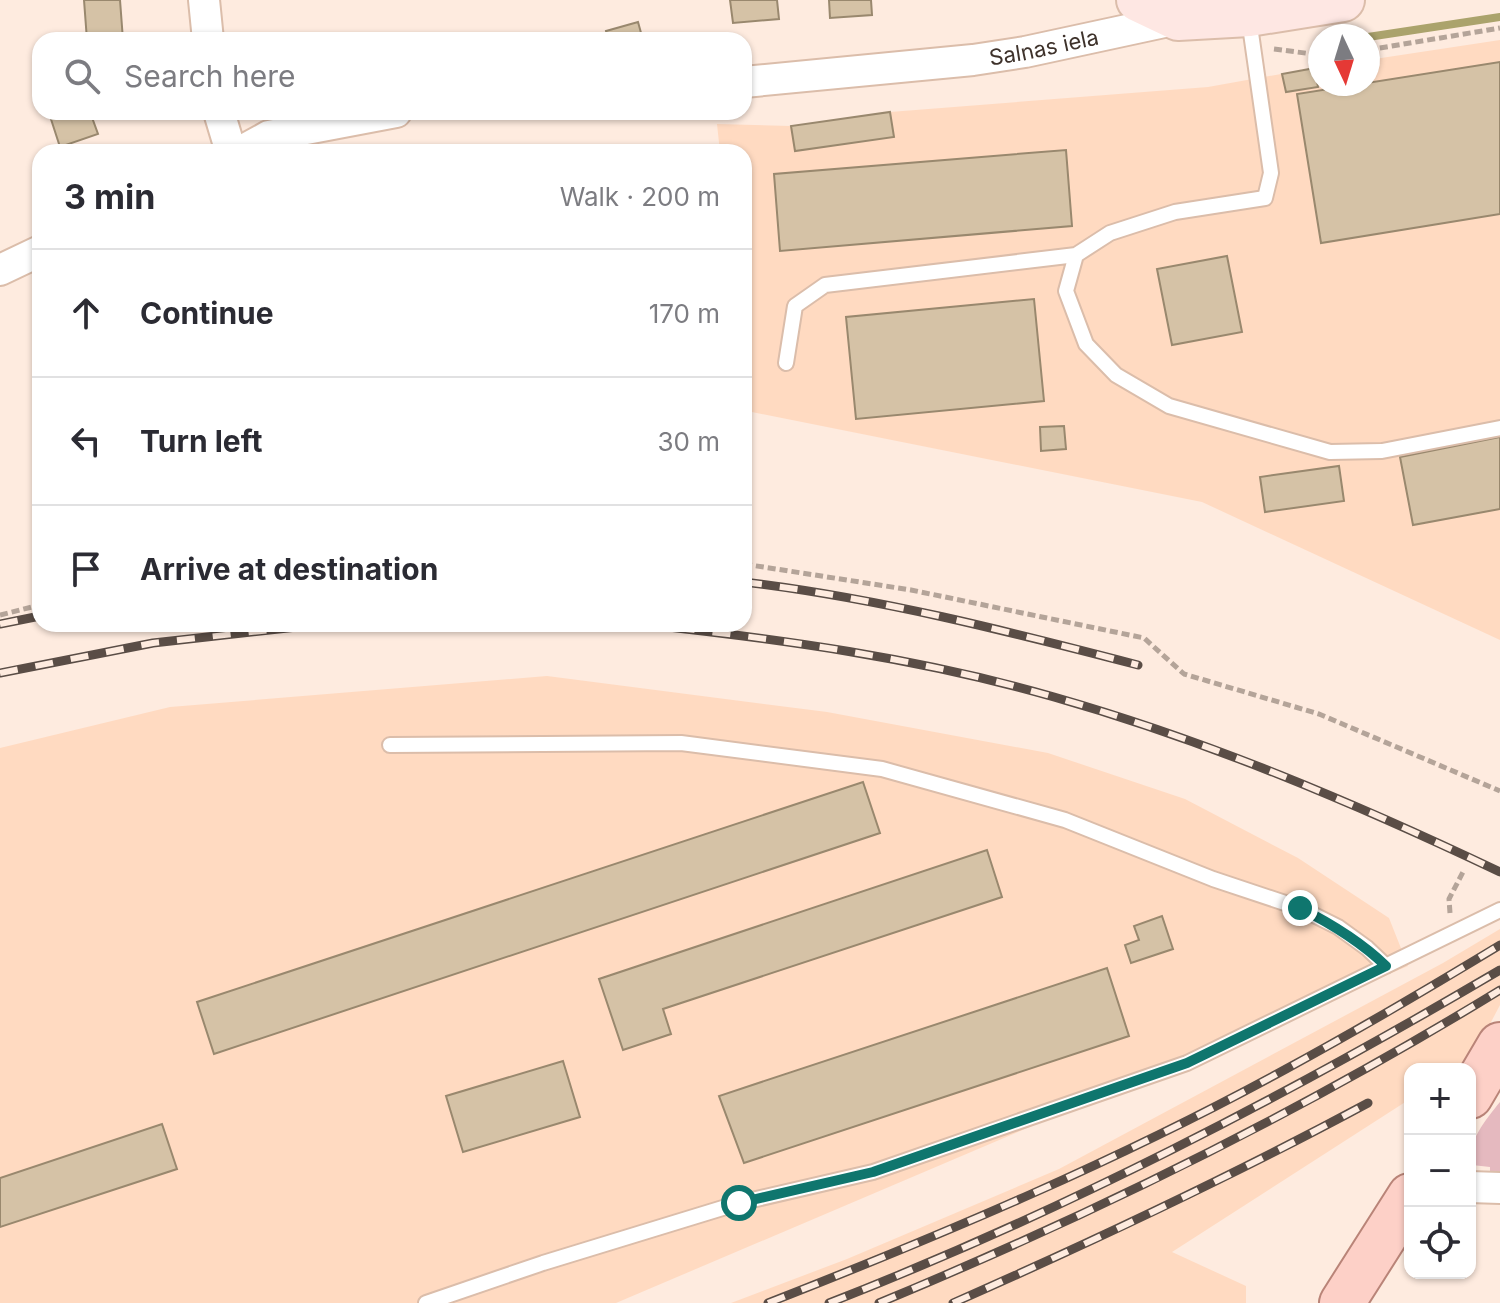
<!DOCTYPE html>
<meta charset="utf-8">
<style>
:root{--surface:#fff;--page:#f2f2f3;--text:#2b2b33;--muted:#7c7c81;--line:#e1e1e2}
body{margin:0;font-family:Inter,sans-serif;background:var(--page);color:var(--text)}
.controls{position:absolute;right:24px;bottom:24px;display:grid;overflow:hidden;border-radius:16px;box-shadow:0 2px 6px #0004}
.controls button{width:72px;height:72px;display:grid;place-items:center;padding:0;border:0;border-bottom:2px solid var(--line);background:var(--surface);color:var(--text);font:40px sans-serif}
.compass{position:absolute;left:1308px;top:24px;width:72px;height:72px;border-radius:50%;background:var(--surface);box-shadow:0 2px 6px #0004;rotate:176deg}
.stop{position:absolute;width:24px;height:24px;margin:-18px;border:6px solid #0f766e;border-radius:50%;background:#fff}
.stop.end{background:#0f766e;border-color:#fff;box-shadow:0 2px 8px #0008}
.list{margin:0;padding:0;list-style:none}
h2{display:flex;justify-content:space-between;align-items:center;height:104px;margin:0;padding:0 32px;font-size:34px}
h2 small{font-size:26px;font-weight:400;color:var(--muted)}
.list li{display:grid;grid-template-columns:52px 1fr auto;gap:24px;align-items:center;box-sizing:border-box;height:128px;padding:0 32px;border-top:2px solid var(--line)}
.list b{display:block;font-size:30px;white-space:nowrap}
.list em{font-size:26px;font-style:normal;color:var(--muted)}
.icon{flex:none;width:44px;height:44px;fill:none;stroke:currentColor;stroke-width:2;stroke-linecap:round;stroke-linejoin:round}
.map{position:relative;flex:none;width:1500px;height:1303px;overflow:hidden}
.search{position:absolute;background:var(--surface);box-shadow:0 2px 6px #0004;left:32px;top:32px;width:720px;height:88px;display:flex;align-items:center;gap:20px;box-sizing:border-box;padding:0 28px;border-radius:24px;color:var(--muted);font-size:30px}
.panel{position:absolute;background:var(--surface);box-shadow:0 2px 6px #0004;left:32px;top:144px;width:720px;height:488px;border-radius:24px}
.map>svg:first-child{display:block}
.built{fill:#ffdac1}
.green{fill:#e5b9bf}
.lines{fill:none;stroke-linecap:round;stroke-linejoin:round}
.stream{stroke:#aba36c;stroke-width:8}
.building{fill:#d5c2a6;stroke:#99886e;stroke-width:2}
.service-casing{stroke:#dbbdaa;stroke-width:18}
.minor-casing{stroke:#dbbdaa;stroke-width:34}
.secondary-casing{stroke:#dbbdaa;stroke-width:46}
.primary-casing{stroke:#b98478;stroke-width:48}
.path{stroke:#b4a499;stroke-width:5;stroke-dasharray:8 4;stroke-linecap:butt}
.service{stroke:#fff;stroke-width:14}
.minor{stroke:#fff;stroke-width:30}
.secondary{stroke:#fee7e3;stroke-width:42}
.primary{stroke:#fdd0c7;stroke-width:44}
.rail-casing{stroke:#5a4d46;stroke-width:9}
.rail{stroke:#feebdf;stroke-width:6;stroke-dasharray:18;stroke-linecap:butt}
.route{stroke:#0f766e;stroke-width:10}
.labels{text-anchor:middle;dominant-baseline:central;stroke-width:6;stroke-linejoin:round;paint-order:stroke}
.street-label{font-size:22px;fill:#3e322b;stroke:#feebdf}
</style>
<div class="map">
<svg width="1500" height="1303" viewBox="0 0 1500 1303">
<rect width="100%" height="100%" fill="#feebdf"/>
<path class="built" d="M1500,40V640L1202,502L747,411L744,386V152H720L717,124L791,126L890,112L1208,87L1320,67V84H1368V60Z
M547,676L827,712L1048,753L1185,799L1298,858L1389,918L1408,966L616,1303H0V748L170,707Z
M1500,929V1005L1471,1060L1457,1069H1410V1099L1172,1252L1246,1286V1303H731L847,1259L1059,1169L1443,963Z"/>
<path class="green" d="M1500,1102V1178L1490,1179V1167L1472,1165C1465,1144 1487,1118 1500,1102Z"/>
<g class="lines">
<path class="stream" d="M1368,37L1500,17"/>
</g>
<path class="building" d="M84,0H120L123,40H87Z
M730,0H777L779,19L733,23Z
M829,0H871L872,15L830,18Z
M638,22L643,40H608L606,31Z
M1500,62V214L1321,243L1297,94Z
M1315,68L1318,87L1286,92L1282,74Z
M53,112H90L98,134L60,147L49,113Z
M890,112L894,137L795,151L791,126Z
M1066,150L1072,226L780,251L774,174Z
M1227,256L1242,332L1172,345L1157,269Z
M1034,299L1044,401L856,419L846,317Z
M1064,426L1066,449L1041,451L1040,427Z
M1500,437V509L1413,525L1400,457Z
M1339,466L1344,501L1265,512L1260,477Z
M863,782L880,833L214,1054L197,1002Z
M987,850L1002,897L663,1009L671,1034L623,1050L599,979Z
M1162,916L1173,949L1131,963L1125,945L1139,940L1134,926Z
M1107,968L1129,1036L744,1163L719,1096Z
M563,1061L580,1117L463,1152L446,1096Z
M162,1124L177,1169L0,1227V1178Z"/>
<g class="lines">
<g class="service-casing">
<path id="service" d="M1249,19L1271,173L1265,198L1175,212L1110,233L1076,255L1066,291L1086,344L1116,375L1169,406L1330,452L1382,451L1500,428
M786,363L795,306L825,285L1076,255
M390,745L681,743L882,769L1065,820L1213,879L1300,908L1338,927L1367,948L1386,966
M426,1303L543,1263L739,1203L873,1172L1187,1063L1500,910"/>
</g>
<g class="minor-casing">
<g id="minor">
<path d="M204,0L208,40"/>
<path id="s1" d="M744,82L973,60L1025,52L1178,19"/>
<path d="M219,112L231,152"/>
<path d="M240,152L269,136L396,112"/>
<path d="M0,270L40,251"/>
<path d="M1470,1187L1500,1188"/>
</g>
</g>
<g class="secondary-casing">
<path id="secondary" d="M1138,0L1178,19L1249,15L1343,0"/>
</g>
<g class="primary-casing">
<path id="primary" d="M1470,1096L1500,1045
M1342,1303L1410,1196"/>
</g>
<path class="path" d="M1274,49L1320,55
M1368,50L1500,28
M744,564L911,590L1144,638L1184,674L1319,714L1500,791
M0,615L40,605
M1450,913L1449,899L1464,870"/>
<use href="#service" class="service"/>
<use href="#minor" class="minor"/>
<use href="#secondary" class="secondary"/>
<use href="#primary" class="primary"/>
<g class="rail-casing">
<path id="rail" d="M744,582C878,598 1007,631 1138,665
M0,624L40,616
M641,624C780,639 919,658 1054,697C1208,741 1355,803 1500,872
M0,673L153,643L324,624
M768,1303C944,1234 1120,1160 1286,1069C1358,1030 1429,988 1500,945
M829,1303C1063,1212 1284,1097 1500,970
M879,1303C1094,1214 1301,1112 1500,990
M953,1303C1094,1241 1232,1176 1368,1103"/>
</g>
<use href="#rail" class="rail"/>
</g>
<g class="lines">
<path class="route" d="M739,1203L873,1172L1187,1063L1386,966C1360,941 1332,924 1300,908"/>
</g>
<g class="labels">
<g class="street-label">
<text stroke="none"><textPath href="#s1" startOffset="302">Salnas iela</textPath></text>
</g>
</g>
</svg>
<div class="controls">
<button>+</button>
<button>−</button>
<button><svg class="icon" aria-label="locate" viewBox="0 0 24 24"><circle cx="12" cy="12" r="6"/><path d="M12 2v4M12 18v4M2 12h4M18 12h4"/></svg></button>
</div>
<svg class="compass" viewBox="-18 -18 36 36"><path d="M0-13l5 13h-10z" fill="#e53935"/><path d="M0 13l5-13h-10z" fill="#7c7c81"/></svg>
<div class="stop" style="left:739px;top:1203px"></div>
<div class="stop end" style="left:1300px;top:908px"></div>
<div class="search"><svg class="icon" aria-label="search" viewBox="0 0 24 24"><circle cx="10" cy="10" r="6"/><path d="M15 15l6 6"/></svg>Search here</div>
<section class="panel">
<h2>3 min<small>Walk · 200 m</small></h2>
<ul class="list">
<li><svg class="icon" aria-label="ahead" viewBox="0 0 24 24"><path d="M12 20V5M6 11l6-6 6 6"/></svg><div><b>Continue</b></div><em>170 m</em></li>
<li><svg class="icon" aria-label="left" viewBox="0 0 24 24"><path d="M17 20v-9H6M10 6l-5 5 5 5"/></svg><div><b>Turn left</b></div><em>30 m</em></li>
<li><svg class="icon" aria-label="arrive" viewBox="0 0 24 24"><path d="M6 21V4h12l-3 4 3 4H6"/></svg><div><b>Arrive at destination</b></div></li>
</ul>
</section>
</div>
